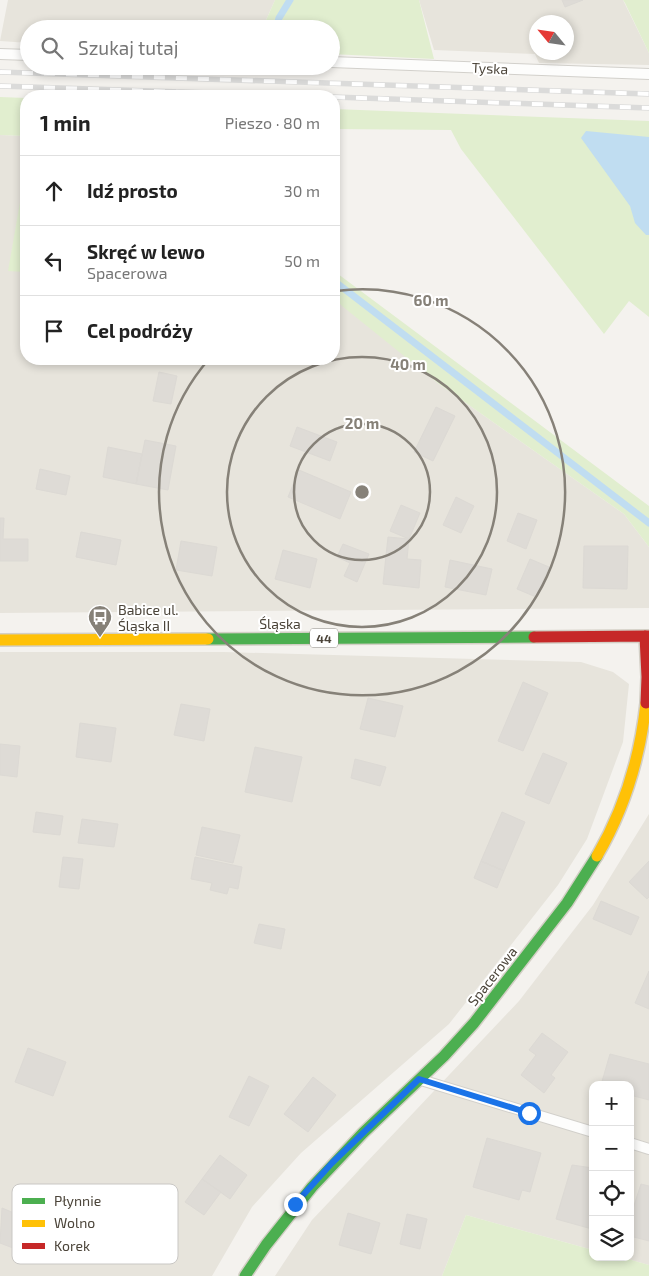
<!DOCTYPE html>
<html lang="pl">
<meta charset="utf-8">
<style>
:root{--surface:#fff;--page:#f2f2f2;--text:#222;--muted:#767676;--line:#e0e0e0}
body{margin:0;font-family:"Exo 2",sans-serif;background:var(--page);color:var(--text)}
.controls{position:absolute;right:15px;bottom:15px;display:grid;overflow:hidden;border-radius:10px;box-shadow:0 2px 8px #0003}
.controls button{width:45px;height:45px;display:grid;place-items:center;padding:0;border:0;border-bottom:1px solid var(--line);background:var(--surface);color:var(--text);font:25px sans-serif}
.compass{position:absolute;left:529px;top:15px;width:45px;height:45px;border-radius:50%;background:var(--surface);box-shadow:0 2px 8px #0003;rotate:299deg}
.stop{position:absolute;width:15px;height:15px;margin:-11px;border:4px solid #1a73e8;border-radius:50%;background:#fff}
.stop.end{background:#1a73e8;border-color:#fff;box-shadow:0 1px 5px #0008}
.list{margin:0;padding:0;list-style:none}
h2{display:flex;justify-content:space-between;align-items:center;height:65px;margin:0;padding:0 20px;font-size:21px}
h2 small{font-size:16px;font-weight:400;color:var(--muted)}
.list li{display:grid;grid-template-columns:32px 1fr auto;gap:15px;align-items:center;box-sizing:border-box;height:70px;padding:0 20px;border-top:1px solid var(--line)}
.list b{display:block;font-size:19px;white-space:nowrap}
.list p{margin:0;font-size:16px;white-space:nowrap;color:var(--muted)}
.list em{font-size:16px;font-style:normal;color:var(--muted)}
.icon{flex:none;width:28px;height:28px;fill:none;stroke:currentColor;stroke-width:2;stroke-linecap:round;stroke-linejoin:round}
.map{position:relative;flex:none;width:649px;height:1276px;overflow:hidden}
.search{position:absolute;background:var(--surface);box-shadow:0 2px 8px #0003;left:20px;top:20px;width:320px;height:55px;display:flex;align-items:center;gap:12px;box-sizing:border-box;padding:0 18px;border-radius:28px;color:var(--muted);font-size:19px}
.panel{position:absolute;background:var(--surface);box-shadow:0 2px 8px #0003;left:20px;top:90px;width:320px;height:275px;border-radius:20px}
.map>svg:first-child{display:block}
.residential{fill:#e7e4dc;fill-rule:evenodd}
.green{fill:#e1eecf}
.water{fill:#c0ddf1}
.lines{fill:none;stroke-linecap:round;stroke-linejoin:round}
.stream{stroke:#c0ddf1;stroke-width:7}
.building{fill:#dedbd6;stroke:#dcd9d4}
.lane-casing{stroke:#d2d0cb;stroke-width:12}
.fast-casing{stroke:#d3cfc5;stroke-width:14}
.slow-casing{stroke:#d3cfc5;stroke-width:14}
.jam-casing{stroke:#d3cfc5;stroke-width:14}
.lane{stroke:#fdfdfc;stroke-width:10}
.fast{stroke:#4caf50;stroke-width:11}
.slow{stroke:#ffc107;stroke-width:11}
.jam{stroke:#c62828;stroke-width:11}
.rail-casing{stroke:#dbdbda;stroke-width:5.5}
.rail{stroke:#fff;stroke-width:4;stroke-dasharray:11;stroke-linecap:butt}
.route{stroke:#1a73e8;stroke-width:6}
.ring{fill:none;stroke:#868178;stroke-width:2.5}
.labels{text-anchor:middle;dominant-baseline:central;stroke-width:4;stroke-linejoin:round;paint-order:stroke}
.shield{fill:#fff;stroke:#817c74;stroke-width:1}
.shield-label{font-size:12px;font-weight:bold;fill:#4b4439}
.street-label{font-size:14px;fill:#4b4439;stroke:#fff}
.poi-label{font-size:14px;fill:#4b4439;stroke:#fff;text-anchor:start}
.key{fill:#fff;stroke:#c9c7c4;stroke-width:1}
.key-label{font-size:14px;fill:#4b4439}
.centre{fill:#868178;stroke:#fff;stroke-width:2.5}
.ring-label{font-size:15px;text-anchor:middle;font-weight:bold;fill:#868178;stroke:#fff;stroke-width:4;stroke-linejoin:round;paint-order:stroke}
</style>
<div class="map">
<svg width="649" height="1276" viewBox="0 0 649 1276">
<rect width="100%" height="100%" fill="#f4f2ee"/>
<path class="residential" d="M8,0H275L262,29H29V43L0,41Z
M419,0H623L649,53V65L539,63L535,54L434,50ZM536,22H566V52H536Z
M0,135L26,136V359H334V297L439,384L624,514L649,547V608L0,613Z
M0,652H224L581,662L613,672L629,684L623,742L587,839L558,885L449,1024L301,1153L252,1207L212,1276H0Z
M649,814V1265L621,1257H630V1085H593V1250L466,1215L442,1276H275L312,1220L519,1001L593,905Z"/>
<path class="green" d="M275,0H419L434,59L331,54V29H262Z
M623,0H649V53L625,3Z
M0,97L26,98V136L0,135Z
M334,109L649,121V317L629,301L604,334L461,149L451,130L334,129Z
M26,168V272L8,271Z
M334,271L649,506V547L624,514L439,384L342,306L334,297Z
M466,1215L593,1250V1257H621L649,1265V1276H442Z"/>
<path class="water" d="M586,131L649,137V235H646L635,223L630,206L581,138Z"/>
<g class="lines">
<path class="stream" d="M276,29L279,18L290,0
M334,281L649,523"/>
</g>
<path class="building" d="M562,0H583L565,7Z
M159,372L177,376L171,404L153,401Z
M436,407L455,416L433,461L414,452Z
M297,427L337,442L330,461L290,446Z
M145,440L176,446L168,490L136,484Z
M108,447L142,454L136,484L103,477Z
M40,469L70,476L66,495L36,489Z
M299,470L351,492L340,519L288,497Z
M456,497L474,506L461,533L443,525Z
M401,505L420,513L409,539L390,531Z
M518,513L537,520L526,549L507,541Z
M0,518H4L3,539H28V561H0Z
M81,532L121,540L116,565L76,557Z
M388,537L409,539L407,559L421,560L419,588L383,584Z
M181,541L217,547L212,576L176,570Z
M343,544L369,554L357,582L344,576L350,563L337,557Z
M584,546H628L627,589L583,588Z
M283,550L317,559L310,588L275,579Z
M530,559L549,567L536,597L517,589Z
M450,560L492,569L486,595L445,587Z
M523,682L548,693L523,751L498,741Z
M368,698L403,706L395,737L360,729Z
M181,704L210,709L204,741L174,735Z
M80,723L116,728L111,762L76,757Z
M0,744L20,746L17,777L0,775Z
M255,747L302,757L292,802L245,792Z
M543,753L567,763L549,804L525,794Z
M355,759L386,767L380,786L351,778Z
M36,812L63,816L60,835L33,832Z
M502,812L525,822L504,871L481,861Z
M82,819L118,824L114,847L78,843Z
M202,827L240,835L233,863L196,855Z
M63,857L83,859L79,889L59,887Z
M195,857L242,867L238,889L229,887L227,894L210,890L212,883L191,879Z
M481,861L504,871L497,888L474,878Z
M649,861V897L647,899L629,882Z
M601,901L639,917L631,935L593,919Z
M259,924L285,929L281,949L254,943Z
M649,971V1009L635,1003Z
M542,1033L568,1052L551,1075L555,1078L544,1093L521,1075L536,1055L529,1050Z
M28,1048L66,1062L53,1096L15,1082Z
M610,1054L649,1064V1100L630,1095V1085H601Z
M249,1076L269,1086L249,1126L229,1117Z
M313,1077L336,1095L308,1132L284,1114Z
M487,1138L541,1153L530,1192L522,1190L519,1200L473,1187Z
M220,1155L247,1175L230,1199L202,1179Z
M572,1165L593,1168L592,1229L556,1219Z
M202,1179L221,1192L204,1215L185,1202Z
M641,1184L649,1186V1241L630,1236V1218Z
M2,1208L38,1223L26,1253L0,1243Z
M348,1213L380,1223L371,1254L339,1245Z
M407,1214L427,1219L420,1249L400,1244Z"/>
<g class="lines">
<g class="lane-casing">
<path id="lane" d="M0,54L29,55
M331,62L649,74
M421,1080L593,1132
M630,1143L649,1149"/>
</g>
<g class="fast-casing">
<path id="fast" d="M208,639L534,637
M245,1276L266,1245L312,1187L363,1133L444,1056L474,1023L567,903L597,856"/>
</g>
<g class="slow-casing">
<path id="slow" d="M0,640L208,639
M597,856C625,808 640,758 646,703"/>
</g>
<g class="jam-casing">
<path id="jam" d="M645,636L647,677L646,703
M534,637L649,636"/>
</g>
<use href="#lane" class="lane"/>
<use href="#fast" class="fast"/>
<use href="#slow" class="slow"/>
<use href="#jam" class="jam"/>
<g class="rail-casing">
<path id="rail" d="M0,72L649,94
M0,86L303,96
M334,97L649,108"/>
</g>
<use href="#rail" class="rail"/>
</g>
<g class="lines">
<path class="route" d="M295,1204L332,1163L419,1079L529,1113"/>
</g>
<g class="ring">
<circle cx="362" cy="492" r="68"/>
<circle cx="362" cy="492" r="135"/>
<path d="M336 291A203 203 0 1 1 209 359"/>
</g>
<defs>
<g id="bus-pin" transform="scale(1.25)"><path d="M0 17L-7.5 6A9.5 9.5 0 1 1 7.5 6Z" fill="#868178" stroke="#fff"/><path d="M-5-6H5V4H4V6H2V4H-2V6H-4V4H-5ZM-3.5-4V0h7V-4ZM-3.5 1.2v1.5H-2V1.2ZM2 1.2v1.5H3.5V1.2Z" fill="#fff"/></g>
</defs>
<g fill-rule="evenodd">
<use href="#bus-pin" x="100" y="617"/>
</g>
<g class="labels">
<rect class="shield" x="310" y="628.5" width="28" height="19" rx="4"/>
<g class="shield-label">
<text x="324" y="638">44</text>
</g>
<g class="street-label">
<text transform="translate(490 68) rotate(3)">Tyska</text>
<text x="280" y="623">Śląska</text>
<text transform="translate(492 976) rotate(-52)">Spacerowa</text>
</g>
<g class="poi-label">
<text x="118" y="609">Babice ul.<tspan x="118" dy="16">Śląska II</tspan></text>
</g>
</g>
<rect x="12" y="1184" width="166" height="80" rx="8" class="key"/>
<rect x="22" y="1198" width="23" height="6" fill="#4caf50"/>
<rect x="22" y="1220" width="23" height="7" fill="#ffc107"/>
<rect x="22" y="1243" width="23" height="6" fill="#c62828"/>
<g class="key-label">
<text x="54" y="1206">Płynnie</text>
<text x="54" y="1228">Wolno</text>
<text x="54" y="1251">Korek</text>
</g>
<circle cx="362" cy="492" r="8" class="centre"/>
<g class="ring-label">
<text x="431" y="306">60 m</text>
<text x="408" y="370">40 m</text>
<text x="362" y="429">20 m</text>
</g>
</svg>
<div class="controls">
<button>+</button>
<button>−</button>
<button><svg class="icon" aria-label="locate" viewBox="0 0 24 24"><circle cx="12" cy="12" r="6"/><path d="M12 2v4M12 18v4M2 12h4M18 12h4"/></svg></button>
<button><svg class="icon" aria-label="layers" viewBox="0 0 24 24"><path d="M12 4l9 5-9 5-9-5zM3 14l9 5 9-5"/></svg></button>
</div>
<svg class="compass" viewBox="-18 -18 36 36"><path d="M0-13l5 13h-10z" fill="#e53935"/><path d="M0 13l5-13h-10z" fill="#767676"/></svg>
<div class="stop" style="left:529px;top:1113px"></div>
<div class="stop end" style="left:295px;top:1204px"></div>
<div class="search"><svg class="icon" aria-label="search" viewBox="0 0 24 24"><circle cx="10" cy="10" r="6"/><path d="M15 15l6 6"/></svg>Szukaj tutaj</div>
<section class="panel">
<h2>1 min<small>Pieszo · 80 m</small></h2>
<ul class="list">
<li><svg class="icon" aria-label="ahead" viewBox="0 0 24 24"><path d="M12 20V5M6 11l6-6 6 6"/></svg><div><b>Idź prosto</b></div><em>30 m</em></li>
<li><svg class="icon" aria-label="left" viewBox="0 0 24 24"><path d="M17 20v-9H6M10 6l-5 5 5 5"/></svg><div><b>Skręć w lewo</b><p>Spacerowa</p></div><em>50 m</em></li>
<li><svg class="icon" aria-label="arrive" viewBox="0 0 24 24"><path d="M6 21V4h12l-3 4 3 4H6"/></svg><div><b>Cel podróży</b></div></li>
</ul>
</section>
</div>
